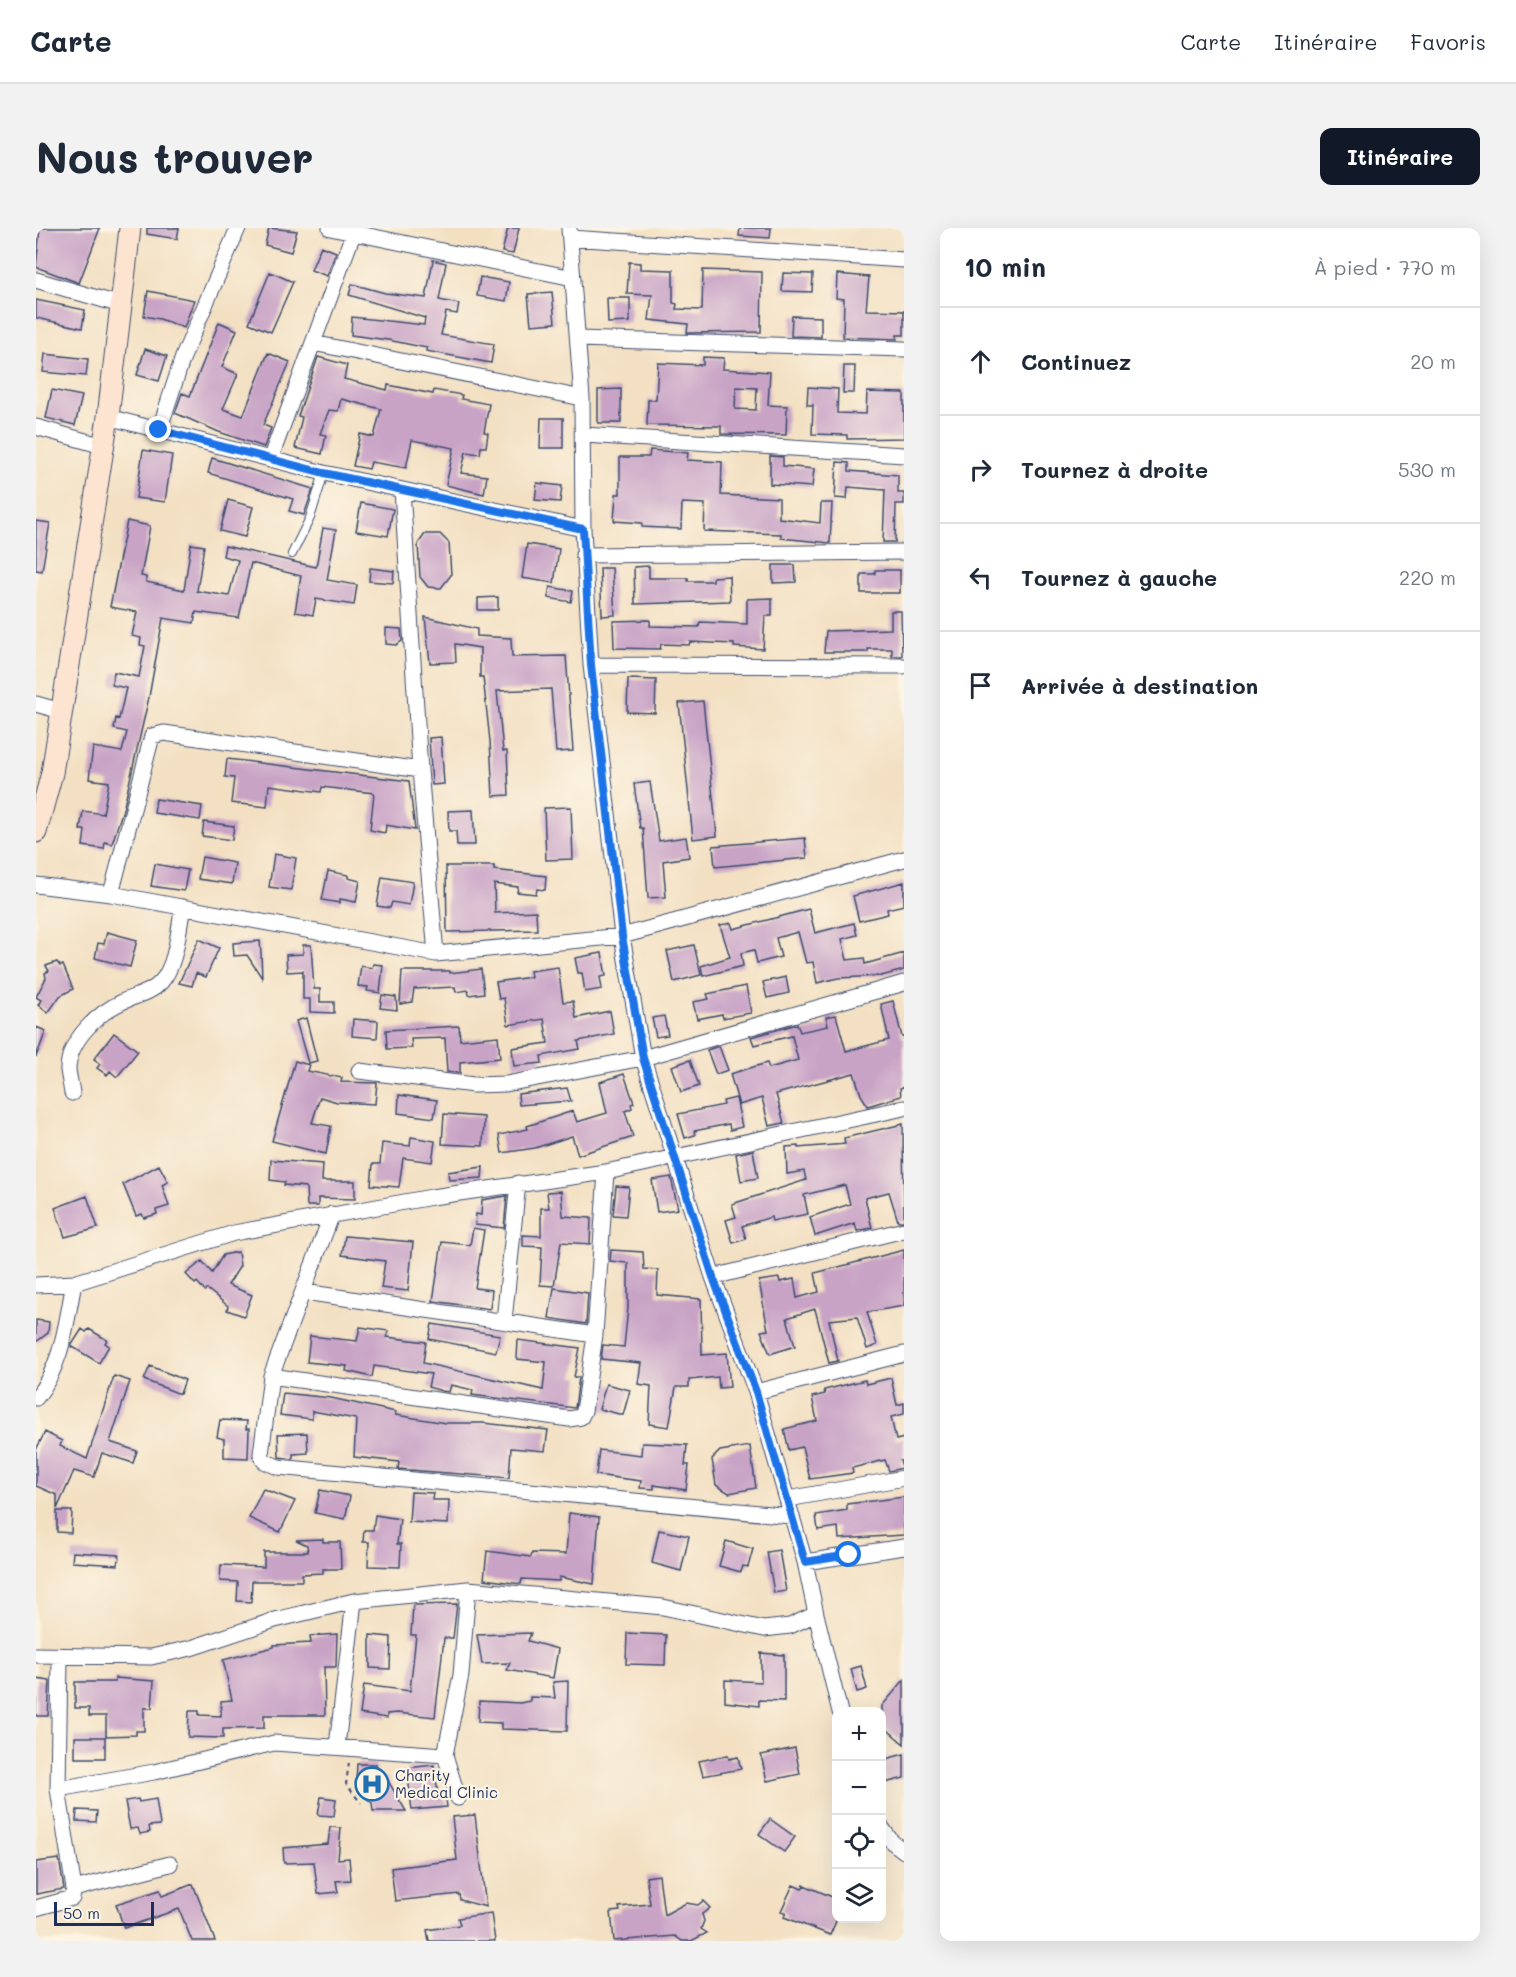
<!DOCTYPE html>
<html lang="fr">
<meta charset="utf-8">
<style>
:root{--surface:#fff;--page:#f2f2f3;--text:#1f2937;--muted:#747a83;--line:#e0e1e3;--accent:#111827}
body{margin:0;font-family:Mali,sans-serif;background:var(--page);color:var(--text)}
.controls{position:absolute;right:18px;bottom:18px;display:grid;overflow:hidden;border-radius:12px;box-shadow:0 6px 24px #0002}
.controls button{width:54px;height:54px;display:grid;place-items:center;padding:0;border:0;border-bottom:2px solid var(--line);background:var(--surface);color:var(--text);font:30px sans-serif}
.scale{position:absolute;left:18px;bottom:15px;width:100px;box-sizing:border-box;padding-left:6px;border:3px solid #1b2f5e;border-top:0;font-size:16px;line-height:21px;white-space:nowrap;color:#1b2f5e;-webkit-text-stroke:4px #fcf5e5;paint-order:stroke}
.stop{position:absolute;width:18px;height:18px;margin:-14px;border:4px solid #1a73e8;border-radius:50%;background:#fff}
.stop.end{background:#1a73e8;border-color:#fff;box-shadow:0 2px 6px #0008}
.list{margin:0;padding:0;list-style:none}
h2{display:flex;justify-content:space-between;align-items:center;height:78px;margin:0;padding:0 24px;font-size:26px}
h2 small{font-size:20px;font-weight:400;color:var(--muted)}
.list li{display:grid;grid-template-columns:39px 1fr auto;gap:18px;align-items:center;box-sizing:border-box;height:108px;padding:0 24px;border-top:2px solid var(--line)}
.list b{display:block;font-size:22px;white-space:nowrap}
.list em{font-size:20px;font-style:normal;color:var(--muted)}
.icon{flex:none;width:33px;height:33px;fill:none;stroke:currentColor;stroke-width:2;stroke-linecap:round;stroke-linejoin:round}
.map{position:relative;flex:none;width:868px;height:1713px;overflow:hidden;border-radius:12px}
header{display:flex;align-items:center;gap:36px;box-sizing:border-box;height:84px;padding:0 30px;background:var(--surface);border-bottom:2px solid var(--line)}
header strong{font-size:28px}
nav{display:flex;gap:33px;margin-inline-start:auto;font-size:21px}
.intro{display:flex;align-items:center;justify-content:space-between;box-sizing:border-box;height:144px;padding:0 36px}
h1{margin:0;font-size:42px}
.button{padding:15px 27px;border-radius:12px;background:var(--accent);color:#fff;font-size:21px;font-weight:700}
main{display:flex;gap:36px;padding:0 36px}
aside{flex:1;background:var(--surface);border-radius:12px;box-shadow:0 6px 24px #0002}
.map>svg:first-child{display:block}
.building{fill:#c8a3c6;fill-rule:evenodd}
.lines{fill:none;stroke-linecap:round;stroke-linejoin:round}
.lane-casing{stroke:#3b4a6d;stroke-width:10}
.street-casing{stroke:#3b4a6d;stroke-width:17}
.secondary-casing{stroke:#3b4a6d;stroke-width:23}
.path{stroke:#3b4a6d;stroke-width:2;stroke-dasharray:4.5 4.5;stroke-linecap:butt}
.lane{stroke:#fff;stroke-width:8}
.street{stroke:#fff;stroke-width:15}
.secondary{stroke:#fde4d1;stroke-width:21}
.route{stroke:#1a73e8;stroke-width:8}
.labels{text-anchor:middle;dominant-baseline:central;stroke-width:4.5;stroke-linejoin:round;paint-order:stroke}
.poi-label{font-size:15px;fill:#1b2f5e;stroke:#fcf5e5;text-anchor:start}
</style>
<header>
<strong>Carte</strong>
<nav><a>Carte</a><a>Itinéraire</a><a>Favoris</a></nav>
</header>
<div class="intro"><h1>Nous trouver</h1><a class="button">Itinéraire</a></div>
<main>
<div class="map">
<svg width="868" height="1713" viewBox="0 0 868 1713">
<rect width="100%" height="100%" fill="#fcf5e5"/>
<filter id="ink" filterUnits="userSpaceOnUse"><feTurbulence type="fractalNoise" baseFrequency=".0167" numOctaves="2"/><feDisplacementMap in="SourceGraphic" scale="12" xChannelSelector="R" yChannelSelector="G"/><feConvolveMatrix kernelMatrix="1 2 1 2 8 2 1 2 1" color-interpolation-filters="sRGB"/></filter>
<filter id="wash" filterUnits="userSpaceOnUse"><feTurbulence type="fractalNoise" baseFrequency=".008" numOctaves="4" result="noise"/><feDisplacementMap in="SourceGraphic" scale="24" xChannelSelector="R" yChannelSelector="G"/><feGaussianBlur stdDeviation="1.35" result="paint"/><feColorMatrix in="noise" values="0 0 0 0 0 0 0 0 0 0 0 0 0 0 0 0 0 1.4 0 .05"/><feComposite in="paint" operator="in"/></filter>
<g filter="url(#wash)">
<rect width="100%" height="100%" fill="#f3e0c3"/>
<g id="blocks">
<path class="building" d="M4,0H64L43,55L0,39Z
M111,0H143L141,11L111,6Z
M233,0L261,3L255,24L229,17Z
M472,0H483L477,26L466,24Z
M704,0H735L734,10L703,8Z
M285,18L300,24L291,48L275,42Z
M397,32L410,35L403,72L423,76L421,86L410,84L405,107L458,116L455,135L390,123L391,120L352,112L315,107L316,89L388,97L389,90L313,67L316,56L349,65L390,70Z
M593,34L604,35V41L637,42V75L641,76L640,81L666,82L667,42L726,44L725,104L651,105L652,96L613,92L616,67L591,66Z
M234,44L257,54L235,104L213,95Z
M747,45L777,46L776,64L746,63Z
M801,46L833,49L830,82L868,83V107H861V111L807,109L808,71L800,70Z
M444,49L473,54L470,73L441,68Z
M112,63L158,72L148,100L124,91L108,88Z
M516,64L519,95L495,97L492,66Z
M571,70H594V94L572,95Z
M0,72L49,82L46,100L0,90Z
M756,88L785,89V109L755,108Z
M183,94L201,102L186,139L202,146L187,181L207,188L232,125L254,134L227,197L235,200L228,219L183,204L139,185L146,165L154,168Z
M109,121L131,128L123,153L101,147Z
M9,126L52,131L50,148L7,144Z
M282,129L311,137L308,151L351,162L352,157L397,166L398,162L426,167L425,171L453,176L448,204L452,205L450,219H445L444,226L430,224L425,245L451,248L448,266L410,257L418,220L376,212L370,240L335,234L333,241L317,238L324,206L338,209L345,181L305,171L302,183L293,182L284,206L290,207L286,226L259,220L266,189L262,188Z
M667,129L688,130L687,141L734,144L732,177L751,178L750,207L685,206V198L611,197L612,172H620L622,135L667,137ZM700,159L721,160L720,182L699,181Z
M808,138H819L818,165H807Z
M772,159L802,161L801,185L830,186L831,164L868,165V210L811,211V207L776,206L777,177H771Z
M585,161V195H562V162Z
M16,162L46,168L39,197L10,190Z
M505,190H527V220H504Z
M107,222L136,227L129,274L100,270Z
M614,222L652,225L651,232L686,234L685,267L743,270V290L784,295L785,275H796L794,315L745,310V306L668,303L669,276L646,275L645,301L606,299V295L578,293L580,266H584V229H613Z
M734,228L747,229V238L778,241L776,259L734,256Z
M176,230L277,261L268,287L253,283L257,271L172,245Z
M801,234L813,235V243L862,247V265H868V276H860L859,314H847L849,262L812,259L811,271L799,270Z
M501,255L526,258L524,274L499,272Z
M192,272L217,279L209,309L184,303Z
M325,275L357,281L352,308L320,303Z
M0,293L14,295L6,343L0,342Z
M91,293L114,298L105,348L110,349V354L148,362L155,316L168,318L161,363L193,368L202,332L187,328L189,318L280,339L287,300L300,302L291,352L321,357L318,377L280,371L277,387L259,384L265,348L215,335L203,390L160,384L158,395L127,390L113,469L88,578L76,616L69,614L68,621L47,618L49,602H44L47,583L67,586L73,554L53,551L57,519L86,524L91,504L78,501L80,490L83,491L90,460L76,457L78,444L103,449L109,418L104,417L105,410L96,408L101,384L74,379Z
M389,306H404L413,315L415,347L405,360L392,359L384,349L382,316Z
M491,316L523,321L518,355L486,350Z
M737,337H759L760,354L737,355Z
M613,338V350H652V353H677V349L693,348L694,373L599,376L598,339Z
M334,340L358,343L357,355L333,353Z
M564,340H576L579,387L566,388Z
M839,342H864V365H825V346H839Z
M514,359L537,363L535,374L512,370Z
M462,369V382H442V370Z
M736,370V388H729L727,421L698,419V416L654,414L653,417L625,416L624,421L578,420L577,393L614,392V398L663,399L664,394L711,396V371Z
M855,383H865L866,428H856V421H832V424H788L790,403L855,401Z
M389,389L441,401V408L475,410L476,429L530,428L537,523L520,524L515,461L461,463L467,523H471L473,567L457,568L454,513L447,449H444V420L419,416L420,434L394,435Z
M350,400L365,401L366,413L360,417L350,416Z
M592,451L620,452L619,485L591,484Z
M667,473L681,608L657,611L643,475Z
M405,509L408,556L396,557L393,510Z
M191,531L373,553L379,602L350,597L349,605L334,602L338,565L286,559L285,564L233,557L231,579L195,575L198,550L189,549Z
M614,554L623,613L650,609L653,629L627,633L630,669L612,670L607,600H604L598,556Z
M120,571L166,578L164,592L118,585Z
M535,579L537,631L510,632L508,580Z
M437,582L439,617H421L420,603H413L412,583Z
M168,594L198,598L196,612L166,608Z
M769,610L771,630L679,639L677,618Z
M238,626L260,630L255,662L233,659Z
M166,629L199,635L196,656L162,651Z
M119,636L152,642L148,663L115,658Z
M410,638H458V642L510,648L509,662L501,661L500,666L481,664L482,659L458,656L459,685L500,683L501,702L411,704Z
M292,643L312,647V650L324,653L320,674L304,671V675L286,672Z
M346,649L377,654L373,677L356,674L354,680L341,678Z
M868,654V677L851,681L852,686L823,693L817,668Z
M773,681L779,705L818,695L821,707L806,711L811,732L828,730L829,736L868,725V742L845,748L802,750L781,755L777,734L770,735L762,704L740,710L745,729L721,735L718,722L705,725L707,738L667,748L665,738L694,729L684,697L695,695L697,701Z
M71,704L101,712L94,739L59,730L62,715L68,716Z
M163,711L183,720L170,749L160,745L156,758L143,755Z
M224,713L225,726L226,750L211,727L198,728L197,715Z
M267,717H275L278,761H284V774H298V785L274,784V771H267V743L251,744L250,727L267,726Z
M658,717L665,747L638,754L631,723Z
M566,725L570,748L564,749L566,761L549,764L546,745H542L539,730Z
M21,734L24,738L27,737L37,761L24,768L12,785L2,777L5,772L0,769L10,750L9,745L13,743L10,738Z
M337,736L347,737L344,765L331,763L332,759L322,758L325,738L336,740Z
M522,739L527,774L537,773L540,790L574,783L578,806L542,813L544,821L505,828L506,835L478,838L476,820L512,815L508,791L472,797L468,770L463,771L460,754L495,749L494,743Z
M445,741L448,765L433,767L432,762L420,764L419,759L378,761L376,774L364,776L366,743H414V745Z
M750,749L753,765L731,770L727,754Z
M710,758L715,785L687,790L686,786L661,791L657,774L673,771L671,766Z
M346,767L360,769L361,782L344,780Z
M857,773L866,809H868V859L864,860L865,868L832,878L825,867L818,845L740,866L748,895L733,898L726,870L703,877L694,846L731,835L733,840L762,832L756,808L718,817L715,809L761,796L764,804L792,798L790,789L800,787L810,823L853,812L845,776Z
M628,788L632,807L620,809L616,790Z
M270,790L281,833L272,835L260,793Z
M317,791L342,793L341,810L316,808Z
M423,798L424,812L462,808L464,830L424,834V845L411,844L409,810L375,811L376,820L351,821L350,802Z
M0,799L10,803L0,829Z
M78,805L102,823L81,849L74,843L71,847L61,840L64,836L58,831Z
M683,818L692,842L680,846L671,822Z
M654,832L663,858L645,864L636,838Z
M259,833L273,837L271,843L306,850L305,854L341,855L339,876L301,874L284,869L276,895L295,898L290,926L236,913Z
M588,846L598,875L595,876L596,880L589,883L597,909L542,927L536,908L499,920L466,925L463,907L492,901L491,898L537,883L541,894L571,885L564,854Z
M531,860L535,873L483,877L482,866Z
M363,867L401,872L398,890L362,885Z
M700,870L706,899L694,902L693,896L658,903L659,907L649,910L642,886L688,877L687,873Z
M408,886L448,889L447,918L406,916Z
M867,896L868,993H862L853,964L829,970L836,1000L821,1003L819,995L779,1008L774,989L814,976L809,957L768,967L772,986L736,993L735,989L706,998L710,1011L697,1015L690,992L700,989L696,976L770,952L768,943L751,946L750,919L762,918V920L809,916L808,910Z
M375,909L399,913L396,934L367,930L363,959L335,957L337,936H344L346,915L374,918Z
M717,922L722,950L705,953L700,926Z
M235,932L287,936L286,953H319V971L282,970V978H271L270,959L248,957L249,954L234,952Z
M123,937L132,954L126,957L133,978L120,982L121,986L108,990L106,986L100,988L87,956Z
M447,939L446,950L413,952L412,944Z
M635,949L642,981L621,984L616,952Z
M580,958L593,959L590,988L577,987Z
M525,963L527,988L555,990L554,1016L525,1014L518,1058L504,1057L506,1019L487,1018V1007L505,1008V980H513L511,964Z
M51,968L62,1000L29,1009L19,980Z
M471,968L468,1000L439,997L440,986L445,987L446,972Z
M437,1000L448,1002L439,1060L456,1062L454,1081L397,1073L406,1014L434,1017Z
M309,1008L377,1014L372,1063L345,1060L349,1033L306,1027Z
M575,1022L607,1024L608,1041L622,1042L621,1067L665,1071L666,1127L691,1125L694,1159L683,1160L682,1149L653,1152V1159H640L633,1199L613,1196L615,1158L602,1156L605,1135L565,1131L567,1117L588,1119L592,1080V1035L574,1033Z
M868,1022V1078L831,1084L841,1117L831,1121L821,1089L793,1092L802,1133L793,1135L779,1081L751,1090L759,1118L734,1126L725,1103L732,1102L723,1053L743,1050L744,1054L758,1051L761,1070L783,1064L779,1045Z
M202,1024L204,1038L192,1057L216,1067L208,1088L191,1082L192,1078L171,1061L169,1063L161,1054L159,1056L150,1046L166,1033L176,1045L187,1027Z
M518,1060L552,1065L550,1096L513,1090Z
M0,1092L13,1094L12,1105L0,1114Z
M396,1096L464,1107L460,1124L393,1111Z
M324,1099L353,1103L351,1109L390,1114L387,1135L507,1162L510,1134L481,1131L482,1112L544,1120L538,1149H543L539,1180L436,1167L437,1162L415,1157L413,1164L406,1163L392,1159L395,1146L338,1138L336,1149L310,1143L311,1138L271,1134L274,1108L321,1113Z
M46,1101L50,1104L53,1101L71,1112L69,1115L73,1118L63,1135L35,1118Z
M114,1138L149,1152L144,1166L108,1152Z
M78,1148L94,1153L74,1214L101,1223L97,1235L66,1225L58,1249L38,1243L21,1281V1267L0,1258V1222L9,1204L26,1213L24,1218L51,1231Z
M855,1150L861,1177L868,1175V1186L855,1189L860,1212L868,1210V1232L864,1233L867,1240L853,1243L849,1232L816,1240L817,1245L774,1251L766,1219L753,1222L748,1201L781,1193L776,1169L789,1166L788,1162L829,1152L830,1156Z
M570,1156L594,1162L587,1187L563,1181Z
M247,1165L295,1170L360,1184L359,1187L410,1195H447L512,1202L509,1223L475,1220L473,1250L362,1241L363,1234L318,1229L320,1191L276,1183V1191L244,1187Z
M184,1192L211,1193L210,1201H213L212,1230L188,1229V1211L181,1209Z
M271,1205L272,1225L257,1226V1231L243,1229L242,1206Z
M606,1215L651,1217L649,1237H653L650,1262L618,1257V1261L604,1260L605,1253L560,1247L563,1222L605,1227Z
M714,1218L720,1260L693,1265L680,1257L676,1231L684,1223Z
M227,1261L259,1273L244,1304L213,1290Z
M284,1262L314,1268L309,1291L279,1285Z
M375,1264L397,1265L396,1272H413L412,1296L373,1294Z
M868,1269V1307L803,1311L802,1299L782,1302L780,1287L811,1282V1276Z
M21,1283H36L35,1305L21,1304Z
M533,1285L563,1289L558,1356L523,1349V1353L486,1351L485,1356L448,1351L451,1323L495,1329L496,1325L530,1326Z
M339,1287L364,1291L361,1316H365L364,1339L332,1338L333,1314H327L328,1302H337Z
M623,1302L653,1308L645,1343L616,1335Z
M287,1311V1314H304L305,1341H287V1345L266,1346V1353H216L215,1374L201,1373L202,1354L184,1353L185,1337L228,1339V1324H272L271,1317L260,1312Z
M690,1313L717,1321L712,1339L707,1338L705,1344L683,1338Z
M743,1322L750,1363L738,1365L731,1324Z
M37,1324L83,1327L82,1337L36,1334Z
M421,1376L417,1410H408L399,1489L361,1485L351,1486V1490L324,1486L328,1457L374,1463L380,1407H375L377,1377Z
M495,1405L492,1413L522,1421L517,1450L471,1442L474,1435L446,1436L441,1407Z
M591,1405L630,1407L629,1437L590,1436Z
M301,1406L300,1439H288L289,1487H228V1500L187,1501V1510L152,1509L153,1483H163V1487L185,1488V1473L196,1472L187,1432L238,1419V1417L275,1415L274,1408Z
M334,1407L355,1409L354,1441L334,1440Z
M725,1425L748,1427V1473L723,1472V1478L689,1474V1452L725,1454Z
M825,1438L831,1461L821,1464L815,1441Z
M79,1450L118,1453L116,1480H108V1503H100V1507L70,1508V1488H53V1480H39V1454H79Z
M0,1451L14,1453L12,1488H0Z
M868,1452V1516L846,1497V1478Z
M532,1453L531,1503L465,1501V1495L442,1494L443,1473L484,1475L494,1473V1469L519,1470L517,1454Z
M39,1509H69V1530H39Z
M759,1520L764,1546L731,1553L725,1527Z
M868,1526V1550L849,1555L846,1532Z
M692,1527L693,1531L702,1529L705,1541L667,1548L663,1533Z
M321,1536H340L341,1546L351,1551L370,1583H337L336,1575L327,1567L324,1555H320Z
M398,1537L402,1566L409,1565L411,1579L376,1582L371,1540Z
M285,1569L300,1571L298,1588L282,1587Z
M102,1571L103,1574L120,1571L124,1597L113,1598L114,1604L104,1606L102,1600L94,1601L89,1573Z
M41,1582L61,1583L60,1594L40,1593Z
M439,1587L450,1679L424,1672L423,1666L359,1673L355,1640L421,1632L416,1589Z
M734,1591L759,1609L748,1624L723,1606Z
M294,1599L305,1600L302,1631L313,1630L315,1652L300,1653L302,1664L282,1666L278,1634L248,1635L247,1620L292,1616Z
M23,1631L28,1661L0,1666V1634Z
M623,1647L628,1687L650,1675L662,1677L667,1673L674,1680L666,1686L668,1693L665,1701L671,1705L655,1713H646L639,1708L578,1713L575,1684L584,1683L583,1679L614,1676L610,1649Z
M157,1656L179,1713H156L143,1681L88,1700L80,1676L124,1662L126,1668Z
M757,1657L766,1661L768,1657L801,1671V1691L794,1707L748,1689L750,1685L745,1683Z
M455,1685L459,1713H393L391,1702L424,1697L422,1690Z"/>
</g>
</g>
<g filter="url(#ink)">
<use href="#blocks" fill-opacity="0" stroke="#3b4a6d" stroke-width="1.5"/>
<g class="lines">
<g class="lane-casing">
<path id="lane" d="M256,326L274,290L288,245"/>
</g>
<g class="street-casing">
<path id="street" d="M294,0L537,50
M534,10L868,32
M0,52L85,77
M542,111L868,121
M277,115L546,170
M72,189L288,245L547,301
M0,199L67,218
M123,203L147,129L202,0
M548,207L868,227
M234,232L317,6
M366,262L384,542L400,726
M547,327L868,324
M555,437L868,438
M0,476L25,483
M0,657L75,666L400,726L586,708L868,631
M75,666L116,508L128,505L384,542
M323,843L438,857L470,856L607,830L868,755
M36,865C35,858 33,849 32,842C32,812 63,784 88,773C101,767 115,765 125,754C141,736 142,702 147,679
M296,986L235,1148L225,1226L228,1233L242,1239L755,1288
M677,1049L868,1002
M0,1057L38,1055L198,1005L396,969L570,944L868,880
M268,1064L559,1107
M468,1093L482,955
M235,1148L533,1191L545,1189L548,1183L559,1107L570,944
M720,1164L868,1126
M0,1170C27,1136 30,1095 38,1055
M752,1271L868,1250
M769,1334L868,1319
M780,1386L804,1484
M0,1427L115,1429L155,1420L239,1392L318,1373L432,1361L627,1379L728,1401L754,1398L780,1386L769,1334L720,1164L677,1049L607,830L586,708L555,437L547,301L546,170L533,0
M24,1429L22,1561L38,1661
M301,1518L318,1373
M22,1561L118,1544L238,1515L409,1527
M422,1570L409,1527L425,1447L432,1361
M846,1600L856,1614L868,1623
M0,1680L36,1670L38,1661L134,1636"/>
</g>
<g class="secondary-casing">
<path id="secondary" d="M0,604L16,545L72,189L94,0"/>
</g>
<path class="path" d="M313,1535L310,1556L325,1575"/>
<use href="#lane" class="lane"/>
<use href="#street" class="street"/>
<use href="#secondary" class="secondary"/>
</g>
</g>
<g class="lines" filter="url(#ink)">
<path class="route" d="M123,202L288,245L547,301L555,437L586,708L607,830L677,1049L720,1164L769,1334L813,1327"/>
</g>
<defs>
<g id="hospital-ring" transform="scale(1.725)"><circle r="9.5" fill="#fcf5e5" stroke="#1f6fb2" stroke-width="1.5"/><path d="M-5-5h3v3.5h4V-5h3V5h-3V1.5h-4V5h-3Z" fill="#1f6fb2"/></g>
</defs>
<g fill-rule="evenodd">
<use href="#hospital-ring" x="336" y="1556"/>
</g>
<g class="labels">
<g class="poi-label">
<text x="359" y="1547">Charity<tspan x="359" dy="17">Medical Clinic</tspan></text>
</g>
</g>
</svg>
<div class="controls">
<button>+</button>
<button>−</button>
<button><svg class="icon" aria-label="locate" viewBox="0 0 24 24"><circle cx="12" cy="12" r="6"/><path d="M12 2v4M12 18v4M2 12h4M18 12h4"/></svg></button>
<button><svg class="icon" aria-label="layers" viewBox="0 0 24 24"><path d="M12 4l9 5-9 5-9-5zM3 14l9 5 9-5"/></svg></button>
</div>
<div class="scale">50 m</div>
<div class="stop" style="left:813px;top:1327px"></div>
<div class="stop end" style="left:123px;top:202px"></div>
</div>
<aside>
<h2>10 min<small>À pied · 770 m</small></h2>
<ul class="list">
<li><svg class="icon" aria-label="ahead" viewBox="0 0 24 24"><path d="M12 20V5M6 11l6-6 6 6"/></svg><div><b>Continuez</b></div><em>20 m</em></li>
<li><svg class="icon" aria-label="right" viewBox="0 0 24 24"><path d="M7 20v-9h11M14 6l5 5-5 5"/></svg><div><b>Tournez à droite</b></div><em>530 m</em></li>
<li><svg class="icon" aria-label="left" viewBox="0 0 24 24"><path d="M17 20v-9H6M10 6l-5 5 5 5"/></svg><div><b>Tournez à gauche</b></div><em>220 m</em></li>
<li><svg class="icon" aria-label="arrive" viewBox="0 0 24 24"><path d="M6 21V4h12l-3 4 3 4H6"/></svg><div><b>Arrivée à destination</b></div></li>
</ul>
</aside>
</main>
